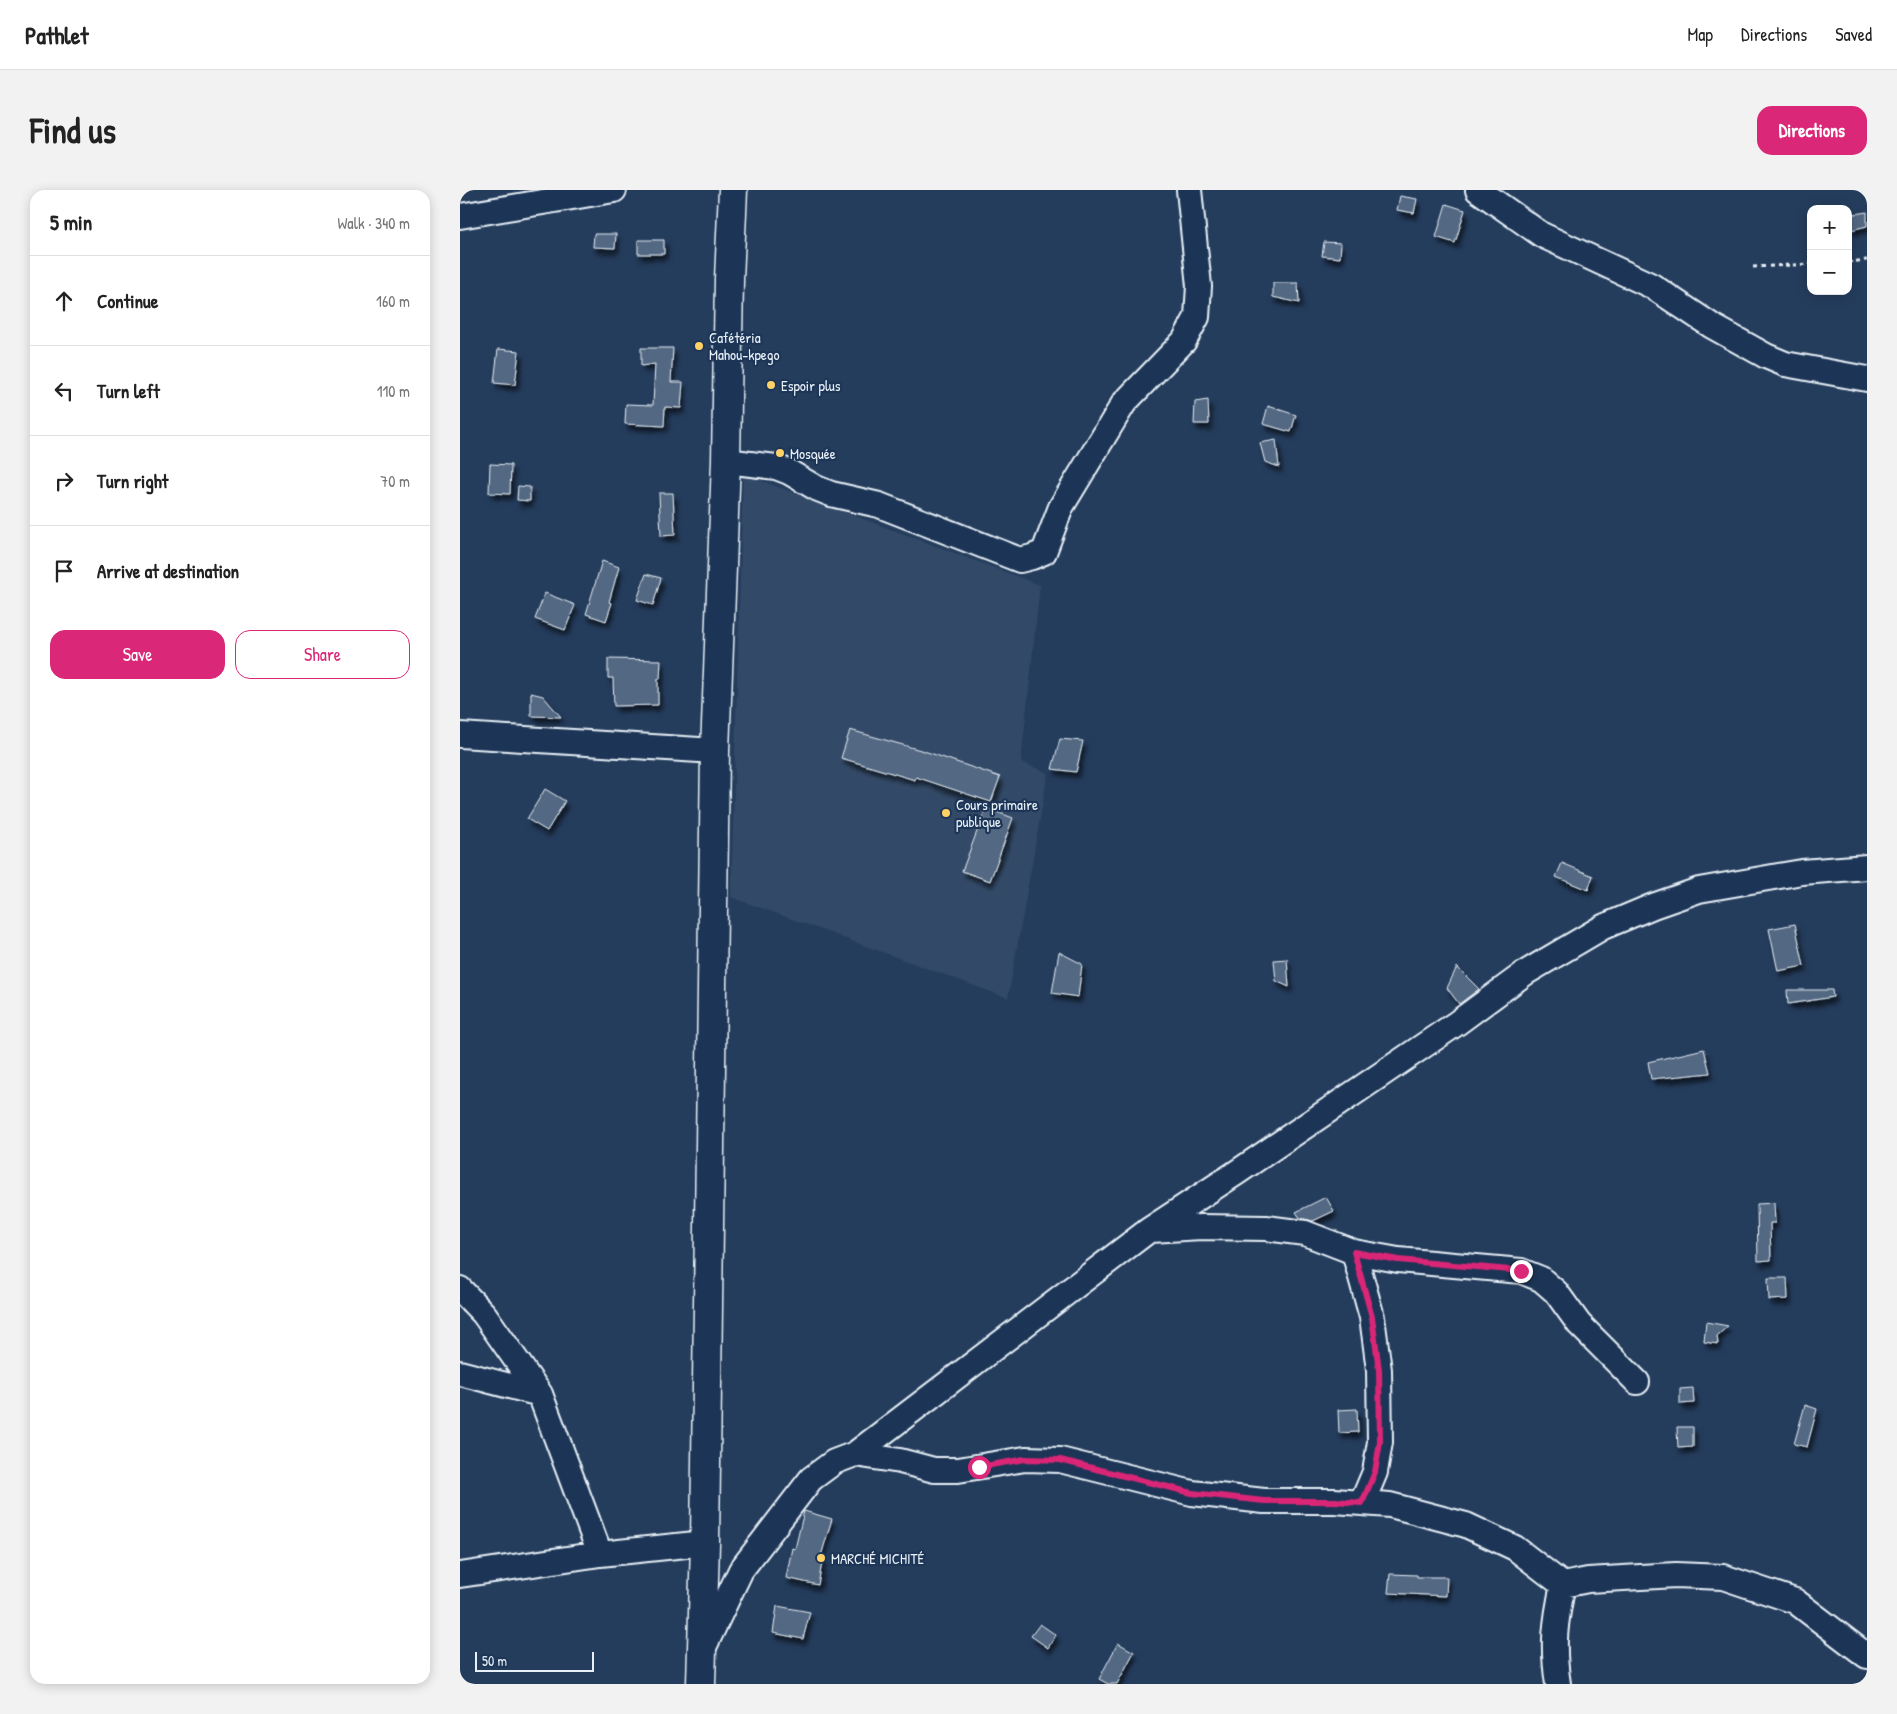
<!DOCTYPE html>
<meta charset="utf-8">
<style>
:root{--surface:#fff;--page:#f2f2f2;--text:#222;--muted:#767676;--line:#e0e0e0;--accent:#db2777}
body{margin:0;font-family:"Patrick Hand",sans-serif;background:var(--page);color:var(--text)}
.controls{position:absolute;right:15px;top:15px;display:grid;overflow:hidden;border-radius:10px;box-shadow:0 2px 12px #0003}
.controls button{width:45px;height:45px;display:grid;place-items:center;padding:0;border:0;border-bottom:1px solid var(--line);background:var(--surface);color:var(--text);font:25px sans-serif}
.scale{position:absolute;left:15px;bottom:12px;width:119px;box-sizing:border-box;padding-left:5px;border:2px solid #e8f1f8;border-top:0;font-size:14px;line-height:18px;white-space:nowrap;color:#e8f1f8;-webkit-text-stroke:4px #1d3557;paint-order:stroke}
.stop{position:absolute;width:15px;height:15px;margin:-11px;border:4px solid #db2777;border-radius:50%;background:#fff}
.stop.end{background:#db2777;border-color:#fff;box-shadow:0 1px 5px #0008}
.list{margin:0;padding:0;list-style:none}
h2{display:flex;justify-content:space-between;align-items:center;height:65px;margin:0;padding:0 20px;font-size:21px}
h2 small{font-size:16px;font-weight:400;color:var(--muted)}
.list li{display:grid;grid-template-columns:32px 1fr auto;gap:15px;align-items:center;box-sizing:border-box;height:90px;padding:0 20px;border-top:1px solid var(--line)}
.list b{display:block;font-size:19px;white-space:nowrap}
.list em{font-size:16px;font-style:normal;color:var(--muted)}
.actions{display:flex;gap:10px;padding:15px 20px}
.actions a{flex:1;padding:11px 0;border:1px solid var(--accent);border-radius:15px;text-align:center;font-size:18px;color:var(--accent)}
.actions .main{background:var(--accent);color:#fff}
.icon{flex:none;width:28px;height:28px;fill:none;stroke:currentColor;stroke-width:2;stroke-linecap:round;stroke-linejoin:round}
.map{position:relative;flex:none;width:1407px;height:1494px;overflow:hidden;border-radius:15px}
header{display:flex;align-items:center;gap:30px;box-sizing:border-box;height:70px;padding:0 25px;background:var(--surface);border-bottom:1px solid var(--line)}
header strong{font-size:24px}
nav{display:flex;gap:28px;margin-inline-start:auto;font-size:18px}
.intro{display:flex;align-items:center;justify-content:space-between;box-sizing:border-box;height:120px;padding:0 30px}
h1{margin:0;font-size:35px}
.button{padding:12px 22px;border-radius:15px;background:var(--accent);color:#fff;font-size:18px;font-weight:700}
main{display:flex;gap:30px;padding:0 30px}
aside{flex:1;background:var(--surface);border-radius:15px;box-shadow:0 2px 12px #0003}
.map>svg:first-child{display:block}
.built{fill:#334a68}
.building{fill:#536782;stroke:#e8f1f8;filter:url(#shadow)}
.lines{fill:none;stroke-linecap:round;stroke-linejoin:round}
.minor-casing{stroke:#e8f1f8;stroke-width:28}
.highway-casing{stroke:#e8f1f8;stroke-width:31}
.path{stroke:#e8f1f8;stroke-width:3;stroke-dasharray:4 4;stroke-linecap:butt}
.minor{stroke:#1d3557;stroke-width:24}
.highway{stroke:#1d3557;stroke-width:28}
.route{stroke:#db2777;stroke-width:6}
.poi-dot{fill:#ffd166;stroke:#1d3557;stroke-width:2}
.labels{text-anchor:middle;dominant-baseline:central;stroke-width:4.5;stroke-linejoin:round;paint-order:stroke}
.poi-label{font-size:15px;fill:#e8f1f8;stroke:#1d3557;text-anchor:start}
</style>
<header>
<strong>Pathlet</strong>
<nav><a>Map</a><a>Directions</a><a>Saved</a></nav>
</header>
<div class="intro"><h1>Find us</h1><a class="button">Directions</a></div>
<main>
<aside>
<h2>5 min<small>Walk · 340 m</small></h2>
<ul class="list">
<li><svg class="icon" aria-label="ahead" viewBox="0 0 24 24"><path d="M12 20V5M6 11l6-6 6 6"/></svg><div><b>Continue</b></div><em>160 m</em></li>
<li><svg class="icon" aria-label="left" viewBox="0 0 24 24"><path d="M17 20v-9H6M10 6l-5 5 5 5"/></svg><div><b>Turn left</b></div><em>110 m</em></li>
<li><svg class="icon" aria-label="right" viewBox="0 0 24 24"><path d="M7 20v-9h11M14 6l5 5-5 5"/></svg><div><b>Turn right</b></div><em>70 m</em></li>
<li><svg class="icon" aria-label="arrive" viewBox="0 0 24 24"><path d="M6 21V4h12l-3 4 3 4H6"/></svg><div><b>Arrive at destination</b></div></li>
</ul>
<div class="actions"><a class="main">Save</a><a>Share</a></div>
</aside>
<div class="map">
<svg width="1407" height="1494" viewBox="0 0 1407 1494">
<defs>
<filter id="shadow"><feDropShadow dx="3" dy="5.5" stdDeviation="2.5" flood-color="#0009"/></filter>
</defs>
<rect width="100%" height="100%" fill="#253d5d"/>
<filter id="ink" filterUnits="userSpaceOnUse"><feTurbulence type="fractalNoise" baseFrequency=".02" numOctaves="2"/><feDisplacementMap in="SourceGraphic" scale="10" xChannelSelector="R" yChannelSelector="G"/><feConvolveMatrix kernelMatrix="1 2 1 2 8 2 1 2 1" color-interpolation-filters="sRGB"/></filter>
<g filter="url(#ink)">
<path class="built" d="M283,284L580,395L561,572L588,583L548,808L271,707Z"/>
<path class="building" d="M940,6L957,9L954,23L937,20Z
M986,14L1005,20L995,53L976,47Z
M1407,22V36L1391,40L1388,25Z
M134,44H156L155,58L133,57Z
M178,50H204V64H178Z
M864,52L881,53L880,68L862,66Z
M813,93H838L839,113L813,107Z
M181,158H213L211,192H223L221,218L205,217L204,236L165,234L166,214L193,215L195,174L181,176Z
M38,159L59,161L55,195L34,193Z
M748,210L749,234H734L735,212Z
M808,216L836,225L831,242L803,234Z
M816,250L819,277L805,272L800,253Z
M30,274L51,275L50,304L29,303Z
M58,296L70,297V311L57,310Z
M199,303H213L215,345L201,346Z
M142,371L159,377L149,412L152,413L146,431L126,424Z
M186,384L201,388L193,415L177,410Z
M85,403L115,415L105,440L75,429Z
M148,469L201,470L200,489H198V515L154,516L153,488H148Z
M71,503L83,506L101,527L71,526Z
M390,540L464,561L540,587L531,612L456,587L455,590L381,568Z
M600,549L623,551L616,582L592,579Z
M85,599L105,611L87,641L67,629Z
M526,618L553,628L530,691L502,681Z
M1102,673L1133,686L1128,700L1096,687Z
M1335,734L1344,776L1318,781L1309,739Z
M599,762L622,774L618,807L592,803Z
M827,769L829,797L816,791L814,770Z
M997,777L1019,799L999,814L987,798Z
M1327,800H1372L1373,807L1328,814Z
M1244,859L1250,883L1191,889L1188,872Z
M866,1007L874,1021L853,1031L840,1028L836,1022Z
M1314,1013L1315,1033H1310L1311,1070L1298,1071L1297,1014Z
M1308,1088H1327L1328,1109L1309,1110Z
M1246,1132L1268,1136L1257,1146L1258,1154L1244,1152Z
M1233,1198L1234,1213L1220,1214V1199Z
M1345,1215L1357,1219L1347,1257L1334,1254Z
M897,1219L898,1242L879,1243L878,1220Z
M1217,1237H1233V1257L1218,1258Z
M344,1321L372,1329L361,1366L363,1367L358,1395L326,1388L332,1358L335,1359Z
M930,1384L957,1385V1387H987L986,1406L928,1403Z
M317,1416L350,1422L343,1449L313,1443Z
M580,1434L596,1445L588,1458L571,1446Z
M658,1453L674,1462L657,1494H648L639,1489Z"/>
<g class="lines">
<g class="minor-casing">
<path id="minor" d="M1018,0L1082,45L1192,96L1252,136L1306,166L1325,174L1407,189
M0,26L154,0
M266,271L316,277L329,282L356,298L371,304L419,315L560,370L572,367L584,362L601,317L664,213L724,151L737,127L739,96L729,0
M0,545L255,561
M691,1040L741,1037L806,1038L845,1043L894,1062L938,1070L1061,1081L1081,1089L1096,1102L1119,1134L1177,1192
M894,1062L912,1127L919,1180L920,1252L915,1282L902,1313
M0,1099L24,1124L80,1204L140,1364
M0,1183L80,1204
M395,1264L689,1040L776,983L997,833L1065,783L1143,737L1193,716L1239,700L1342,682L1407,677
M0,1385L140,1364L245,1353
M243,1459L281,1380L351,1289L374,1272L395,1264L440,1271L474,1280H498L565,1269L600,1270L732,1303L804,1311H874L930,1315L1006,1335L1055,1358L1103,1395L1128,1390L1216,1385L1263,1387L1335,1411L1407,1466
M1098,1494C1092,1456 1095,1432 1103,1395"/>
</g>
<g class="highway-casing">
<path id="highway" d="M241,1494L245,1353L255,561L266,271L269,89L273,0"/>
</g>
<path class="path" d="M1388,72L1407,70
M1293,77L1351,74"/>
<use href="#minor" class="minor"/>
<use href="#highway" class="highway"/>
</g>
</g>
<g class="lines" filter="url(#ink)">
<path class="route" d="M519,1277L565,1269L600,1270L732,1303L804,1311H874L902,1313L915,1282L920,1252L919,1180L912,1127L894,1062L938,1070L1061,1081"/>
</g>
<g class="poi-dot">
<circle cx="239" cy="156" r="5"/>
<circle cx="311" cy="195" r="5"/>
<circle cx="320" cy="263" r="5"/>
<circle cx="486" cy="623" r="5"/>
<circle cx="361" cy="1368" r="5"/>
</g>
<g class="labels">
<g class="poi-label">
<text x="249" y="147">Cafétéria<tspan x="249" dy="17">Mahou-kpego</tspan></text>
<text x="321" y="195">Espoir plus</text>
<text x="330" y="263">Mosquée</text>
<text x="496" y="614">Cours primaire<tspan x="496" dy="17">publique</tspan></text>
<text x="371" y="1368">MARCHÉ MICHITÉ</text>
</g>
</g>
</svg>
<div class="controls">
<button>+</button>
<button>−</button>
</div>
<div class="scale">50 m</div>
<div class="stop" style="left:519px;top:1277px"></div>
<div class="stop end" style="left:1061px;top:1081px"></div>
</div>
</main>
